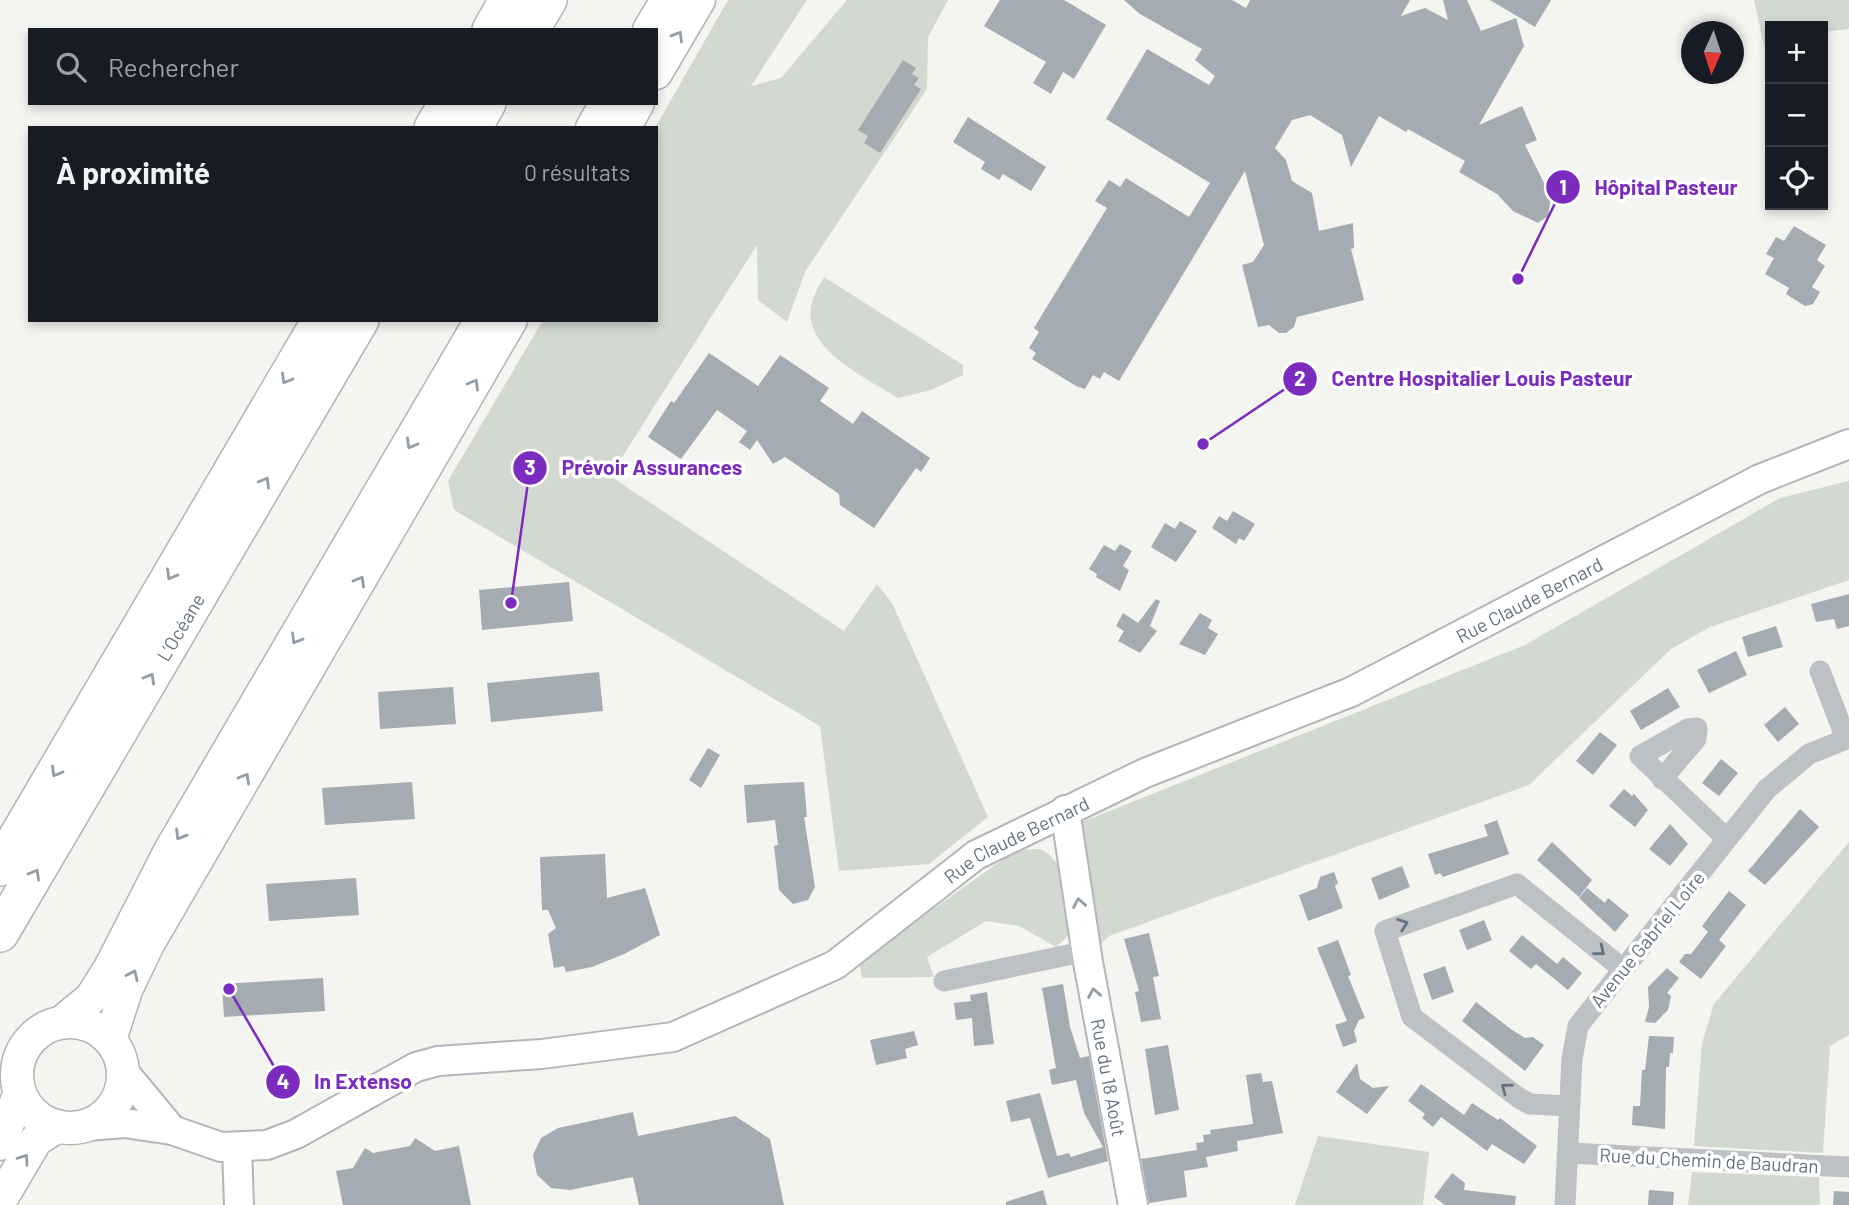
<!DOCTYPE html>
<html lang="fr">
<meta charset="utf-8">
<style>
:root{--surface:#171b24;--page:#242831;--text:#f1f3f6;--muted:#9ea1a6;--line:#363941}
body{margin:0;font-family:Barlow,sans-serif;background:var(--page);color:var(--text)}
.controls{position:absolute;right:21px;top:21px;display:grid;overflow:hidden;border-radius:0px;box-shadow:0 4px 10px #0003}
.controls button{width:63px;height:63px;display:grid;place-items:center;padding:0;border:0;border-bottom:2px solid var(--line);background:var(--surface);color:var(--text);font:35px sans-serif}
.compass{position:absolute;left:1681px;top:21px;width:63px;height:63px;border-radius:50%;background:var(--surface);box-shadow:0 4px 10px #0003;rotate:183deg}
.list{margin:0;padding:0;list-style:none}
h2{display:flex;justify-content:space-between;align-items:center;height:91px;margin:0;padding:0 28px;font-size:30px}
h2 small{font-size:23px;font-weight:400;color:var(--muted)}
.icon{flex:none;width:38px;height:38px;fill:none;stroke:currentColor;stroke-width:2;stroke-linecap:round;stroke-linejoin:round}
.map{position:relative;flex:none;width:1849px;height:1205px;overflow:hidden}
.search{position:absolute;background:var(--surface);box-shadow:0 4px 10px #0003;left:28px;top:28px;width:630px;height:77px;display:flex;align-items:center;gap:18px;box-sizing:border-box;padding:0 24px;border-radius:0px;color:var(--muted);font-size:26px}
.panel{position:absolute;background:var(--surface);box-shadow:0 4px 10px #0003;left:28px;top:126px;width:630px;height:196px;border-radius:0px}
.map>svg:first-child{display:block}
.green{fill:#d3d9d0}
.building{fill:#a4abb1}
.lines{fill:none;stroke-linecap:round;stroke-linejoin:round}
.secondary-casing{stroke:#b2b6ba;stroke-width:32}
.primary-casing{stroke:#b1b5b8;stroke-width:35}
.highway-casing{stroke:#b2b5b8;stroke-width:40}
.street{stroke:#bdc1c4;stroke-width:21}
.secondary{stroke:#fff;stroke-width:28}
.primary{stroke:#fff;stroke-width:32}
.highway{stroke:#fff;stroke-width:37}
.oneway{stroke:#939da6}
.oneway2{stroke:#657380}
.labels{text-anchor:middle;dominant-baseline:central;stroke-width:7;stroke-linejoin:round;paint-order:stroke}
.street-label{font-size:19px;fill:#657380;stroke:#fff}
.leader{fill:none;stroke:#7b2cbf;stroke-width:2.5}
.callout-dot{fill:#7b2cbf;stroke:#fff;stroke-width:2.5}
.mark-label{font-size:21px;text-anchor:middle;font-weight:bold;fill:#fff}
.callout-label{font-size:21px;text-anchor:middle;font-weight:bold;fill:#7b2cbf;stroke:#fff;stroke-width:7;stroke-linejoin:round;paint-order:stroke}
</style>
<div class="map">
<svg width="1849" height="1205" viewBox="0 0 1849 1205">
<rect width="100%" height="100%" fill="#f4f4f0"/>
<path class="green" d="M728,0H807L751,86L781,78L847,0H948L928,37L927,89L805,272L787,322L758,300L757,245L610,476L844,631L877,584L892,603L988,817L929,864L839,871L820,726L454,510L448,481L543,320H656L655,128Z
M1754,0H1849V29L1823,32V26H1770V45L1764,46Z
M824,277L963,365V375L931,390L898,398C867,378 799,348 812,302C814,294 820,285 824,277Z
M1849,481V580L1710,627L1671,649L1529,785L1109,936L1099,946L1082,822L1525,645L1780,498Z
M1849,842V1035L1830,1046L1823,1153L1694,1146L1702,1043L1714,1004Z
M1041,849C1073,869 1067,899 1071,933L1056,947L1019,926L986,921L927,957L934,977L862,978L859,962L1016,850Z
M1318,1136L1429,1152L1423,1205H1295Z
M1692,1172L1819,1177L1820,1205H1688Z"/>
<path class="building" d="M1000,0H1064L1106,25L1074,79L1063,72L1051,94L1033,83L1046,62L984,26Z
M1124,0H1232L1246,8L1250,0H1410L1401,16L1425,8L1448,20L1443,0H1467L1481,31L1516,18L1524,46L1479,125L1522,106L1537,140L1525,145L1551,197L1548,216L1538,223L1513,211L1497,194L1459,172L1465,161L1408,129L1406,132L1379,116L1351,167L1342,135L1310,115L1292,120L1275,148L1286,160L1292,181L1312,193L1319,231L1353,223L1354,248L1351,249L1364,300L1297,317L1294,327L1286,333H1279L1269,325L1258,327L1242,265L1253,262L1264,245L1245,171L1119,381L1104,372L1100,379L1093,375L1085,389L1076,386L1032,359L1036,353L1029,348L1039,332L1034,328L1107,208L1095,201L1109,180L1120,187L1126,178L1189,217L1210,183L1106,119L1147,49L1209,85L1215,76L1195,60L1202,49L1140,14Z
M1490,0H1551L1535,27Z
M903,60L916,68L912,74L919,78L914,85L921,89L880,153L864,143L868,136L858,130Z
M968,117L1046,167L1031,191L1003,174L999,180L981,169L985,162L953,142Z
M1794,226L1826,245L1817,260L1825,266L1812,287L1820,292L1813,304L1805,306L1786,294L1789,288L1765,274L1774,258L1766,254L1776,237L1784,241Z
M709,353L758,386L780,355L829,388L820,401L853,424L862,411L930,458L921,472L916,468L874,528L840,505L839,494L785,457L773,464L757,440L750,450L739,442L747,431L717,410L681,459L648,437L671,401L674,403Z
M1233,511L1255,524L1244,541L1239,538L1236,544L1212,528L1219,516L1227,521Z
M1180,521L1197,531L1176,562L1151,547L1165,523L1175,529Z
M1120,544L1132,551L1123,566L1129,570L1120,591L1096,577L1097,574L1089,569L1104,545L1115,551Z
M569,582L573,621L482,630L479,590Z
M1849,594V626L1837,629L1834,619L1816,622L1811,604Z
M1156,599L1160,601L1150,626L1157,631L1140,653L1118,641L1124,631L1116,626L1123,613L1138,623Z
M1200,613L1212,620L1208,628L1218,634L1205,655L1179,644Z
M1776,626L1783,647L1748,657L1742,637Z
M1736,651L1747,675L1709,693L1697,670Z
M599,672L603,711L491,722L487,683Z
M453,687L456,724L380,729L378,692Z
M1668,688L1680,707L1641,730L1630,711Z
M1785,707L1799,724L1778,742L1764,725Z
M1600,732L1617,745L1593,775L1576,761Z
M708,748L720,755L701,788L689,780Z
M1721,759L1738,773L1719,796L1702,783Z
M412,782L415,819L325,825L322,788Z
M804,782L807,817H804L815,887L808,900L793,904L779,890L774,846L778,845L775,820L747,823L744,785Z
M1624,789L1632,796L1634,794L1648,810L1635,827L1609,806Z
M1800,809L1819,827L1765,885L1748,871Z
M1497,820L1509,854L1443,877L1440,873L1435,875L1428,854L1488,836L1484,825Z
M1670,824L1688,844L1670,866L1649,849Z
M1552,842L1592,880L1579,897L1537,860Z
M605,854L607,898L645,888L660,935L624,954L592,967L566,972L564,966L554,968L548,934L556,928L548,910H542L540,857Z
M1402,866L1410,887L1379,900L1371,878Z
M1334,872L1338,883L1335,886L1343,908L1308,921L1299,895L1317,888L1320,877Z
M356,878L359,915L269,921L266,884Z
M1587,888L1605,903L1608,898L1629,915L1615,932L1579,898Z
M1729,891L1746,905L1719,940L1726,946L1701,979L1679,962L1685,954H1691L1708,932L1702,926Z
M1484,920L1492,940L1467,950L1459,930Z
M1149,933L1159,976L1153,977L1161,1019L1141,1022L1135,992L1139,991L1124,939Z
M1522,935L1557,964L1563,957L1582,973L1568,990L1536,964L1531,969L1509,951Z
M1338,940L1351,975L1348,976L1365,1018L1359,1020L1354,1031L1357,1042L1343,1047L1335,1025L1347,1021L1317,948Z
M1445,966L1454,992L1432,1000L1423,974Z
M1667,968L1679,978L1667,993L1671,996L1668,1010L1655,1023L1645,1022L1649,1007L1648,987Z
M323,978L325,1011L224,1017L222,984Z
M1063,984L1070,1027L1080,1058L1089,1056L1108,1161L1048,1178L1030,1118L1011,1122L1006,1101L1040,1093L1057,1156L1069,1153L1071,1157L1103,1147L1084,1113L1076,1080L1052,1085L1049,1070L1056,1068L1042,988Z
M987,992L994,1044L974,1046L972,1018L956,1020L954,1003L971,1001L970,995Z
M1476,1002L1512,1030L1525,1038L1533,1037L1544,1045L1525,1071L1462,1021Z
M914,1031L918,1045L905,1049L907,1058L876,1065L870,1040Z
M1649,1036L1674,1037L1673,1053H1670L1669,1067H1666L1665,1129L1632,1125L1633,1106H1640L1642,1070H1645Z
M1168,1045L1179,1110L1155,1115L1145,1049Z
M1357,1063L1360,1079L1373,1088L1389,1086L1367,1114L1336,1092Z
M1261,1073L1263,1082L1272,1081L1283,1133L1237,1141L1238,1151L1206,1157L1208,1167L1184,1171L1187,1197L1149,1203L1141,1159L1197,1150L1196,1143L1204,1142L1203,1135L1211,1134L1210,1130L1253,1124L1246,1075Z
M1421,1084L1464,1115L1472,1103L1498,1120L1500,1118L1537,1146L1524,1164L1492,1144L1487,1151L1441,1117L1433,1127L1422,1118L1425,1114L1408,1101Z
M633,1112L638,1136L735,1116L770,1139L784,1205H639L633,1177L570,1190L551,1188L537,1175L533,1155L541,1138L558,1128Z
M415,1138L435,1151L459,1146L471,1205H343L336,1171L353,1168L365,1148L373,1153L410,1146Z
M1452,1173L1465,1183L1464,1190L1516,1196L1515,1205H1445L1434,1197Z
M1043,1190L1047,1205H1006V1202Z
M1649,1190L1674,1192L1673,1205H1648Z
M1834,1191L1849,1192V1205H1833Z"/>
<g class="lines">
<g class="secondary-casing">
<g id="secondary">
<path id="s1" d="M1065,810L1088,962L1133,1205"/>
<path d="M124,1072L172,1130"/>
<path id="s2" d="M87,1126L124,1123L172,1130L221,1147L267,1145L296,1134L416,1067L438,1061L542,1054L673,1037L835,965L976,855L1145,773L1351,692L1760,479L1849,444"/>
<path d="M237,1147L239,1205"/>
</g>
</g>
<g class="primary-casing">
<path id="primary" d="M649,30L667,0
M656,73L699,0
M592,128L606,103
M624,128L638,103
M62,1022L91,998L110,968L171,849L481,320
M17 1075a53 53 0 1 1 106 0a53 53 0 1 1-106 0Z
M110,1040L126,990L148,944L511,320
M0,1144L20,1092
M0,1201L36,1140L58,1126"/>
</g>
<g class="highway-casing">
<g id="highway">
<path d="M491,30L508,0"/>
<path d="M530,30L548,0"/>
<path d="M433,128L448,103"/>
<path d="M473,128L487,103"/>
<path d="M0,867L321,320"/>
<path id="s3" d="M0,933L360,320"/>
</g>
</g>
<path class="street" d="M1820,671L1846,739
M1662,779L1696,739L1697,728L1688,729L1640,756L1727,839
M944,981L1087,951
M1570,1106L1530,1104L1519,1098L1412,1017L1385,931L1517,884L1623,969
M1568,1153L1849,1167
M1565,1205L1572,1059L1578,1026L1767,789L1809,754L1849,738"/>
<use href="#secondary" class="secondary"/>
<use href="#primary" class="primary"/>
<use href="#highway" class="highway"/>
</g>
<defs><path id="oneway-chevron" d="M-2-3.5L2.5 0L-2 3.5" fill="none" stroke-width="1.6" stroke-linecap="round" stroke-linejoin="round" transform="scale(1.75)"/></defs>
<g class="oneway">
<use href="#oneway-chevron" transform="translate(678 36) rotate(-59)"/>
<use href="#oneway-chevron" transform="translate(286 379) rotate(120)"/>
<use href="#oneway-chevron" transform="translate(474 384) rotate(-60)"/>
<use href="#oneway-chevron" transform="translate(411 444) rotate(120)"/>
<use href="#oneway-chevron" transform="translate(265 482) rotate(-60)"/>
<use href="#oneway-chevron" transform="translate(171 575) rotate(120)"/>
<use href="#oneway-chevron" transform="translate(360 581) rotate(-60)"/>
<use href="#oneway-chevron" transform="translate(296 639) rotate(121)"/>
<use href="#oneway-chevron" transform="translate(150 678) rotate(-60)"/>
<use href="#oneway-chevron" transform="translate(56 772) rotate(120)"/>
<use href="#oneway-chevron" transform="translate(245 778) rotate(-60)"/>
<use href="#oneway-chevron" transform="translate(180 835) rotate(121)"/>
<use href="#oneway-chevron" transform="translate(35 874) rotate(-60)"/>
<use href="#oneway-chevron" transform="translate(1079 903) rotate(-100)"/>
<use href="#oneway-chevron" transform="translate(133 975) rotate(-65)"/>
<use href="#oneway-chevron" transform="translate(1094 993) rotate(-100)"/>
<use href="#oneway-chevron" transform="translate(24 1159) rotate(-55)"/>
</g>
<g class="oneway2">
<use href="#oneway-chevron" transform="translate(1403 924) rotate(-20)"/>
<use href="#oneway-chevron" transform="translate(1600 951) rotate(39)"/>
<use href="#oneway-chevron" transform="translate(1506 1088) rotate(-143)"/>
</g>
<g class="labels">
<g class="street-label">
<text stroke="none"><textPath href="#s2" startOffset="1577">Rue Claude Bernard</textPath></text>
<text stroke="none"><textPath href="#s3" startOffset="355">L’Océane</textPath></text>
<text stroke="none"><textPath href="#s2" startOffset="1010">Rue Claude Bernard</textPath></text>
<text transform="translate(1647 939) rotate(-51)">Avenue Gabriel Loire</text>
<text stroke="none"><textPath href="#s1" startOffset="271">Rue du 18 Août</textPath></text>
<text transform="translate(1709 1160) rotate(3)">Rue du Chemin de Baudran</text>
</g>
</g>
<path class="leader" d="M1518 279L1563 187M1203 444L1300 379M511 603L530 468M229 989L283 1082"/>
<g class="callout-dot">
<circle cx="1518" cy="279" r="7"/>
<circle cx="1203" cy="444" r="7"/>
<circle cx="511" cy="603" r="7"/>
<circle cx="229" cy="989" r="7"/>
<circle cx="1563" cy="187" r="18"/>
<circle cx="1300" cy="379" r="18"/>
<circle cx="530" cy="468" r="18"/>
<circle cx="283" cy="1082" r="18"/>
</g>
<g class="mark-label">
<text x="1563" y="195">1</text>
<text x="1300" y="386">2</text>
<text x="530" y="475">3</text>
<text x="283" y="1089">4</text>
</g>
<g class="callout-label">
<text x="1666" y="195">Hôpital Pasteur</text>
<text x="1482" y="386">Centre Hospitalier Louis Pasteur</text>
<text x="652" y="475">Prévoir Assurances</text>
<text x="363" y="1089">In Extenso</text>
</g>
</svg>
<div class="controls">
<button>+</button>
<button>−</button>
<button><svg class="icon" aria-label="locate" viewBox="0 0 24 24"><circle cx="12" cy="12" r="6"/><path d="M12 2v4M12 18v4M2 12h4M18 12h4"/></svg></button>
</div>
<svg class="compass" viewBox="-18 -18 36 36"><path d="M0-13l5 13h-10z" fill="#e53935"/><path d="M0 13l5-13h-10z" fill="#9ea1a6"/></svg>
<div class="search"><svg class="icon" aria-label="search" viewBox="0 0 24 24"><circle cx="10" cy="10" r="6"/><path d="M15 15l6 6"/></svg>Rechercher</div>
<section class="panel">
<h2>À proximité<small>0 résultats</small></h2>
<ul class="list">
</ul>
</section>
</div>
